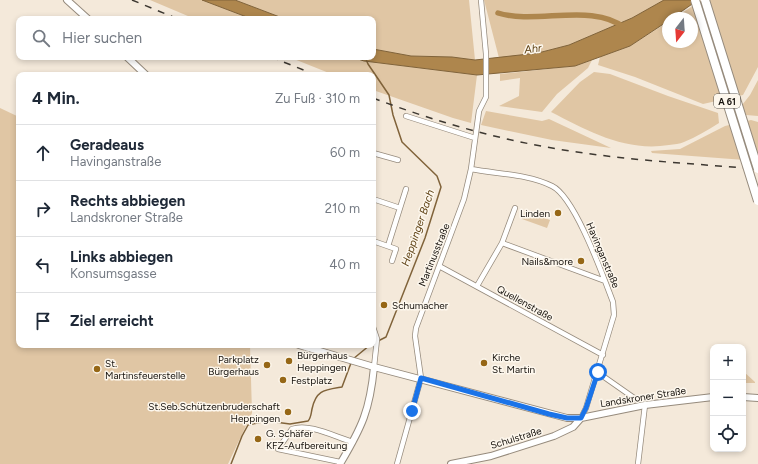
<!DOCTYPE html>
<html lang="de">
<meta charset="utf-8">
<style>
:root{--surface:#fff;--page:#f2f2f3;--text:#1f2937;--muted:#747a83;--line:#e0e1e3}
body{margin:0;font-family:Figtree,sans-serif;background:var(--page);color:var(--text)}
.controls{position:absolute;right:12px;bottom:12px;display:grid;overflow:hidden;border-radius:8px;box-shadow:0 2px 6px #0003}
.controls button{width:36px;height:36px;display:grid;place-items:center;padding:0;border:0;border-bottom:1px solid var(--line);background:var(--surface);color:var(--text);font:20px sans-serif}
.compass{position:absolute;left:662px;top:12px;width:36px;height:36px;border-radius:50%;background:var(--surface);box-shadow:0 2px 6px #0003;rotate:197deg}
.stop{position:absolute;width:12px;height:12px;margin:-9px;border:3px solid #1a73e8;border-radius:50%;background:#fff}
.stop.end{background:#1a73e8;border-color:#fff;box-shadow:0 1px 4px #0008}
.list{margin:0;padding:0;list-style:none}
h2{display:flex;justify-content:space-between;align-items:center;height:52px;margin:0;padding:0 16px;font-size:17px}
h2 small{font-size:13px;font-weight:400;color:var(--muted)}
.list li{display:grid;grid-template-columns:26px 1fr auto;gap:12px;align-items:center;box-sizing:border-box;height:56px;padding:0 16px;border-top:1px solid var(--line)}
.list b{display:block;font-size:15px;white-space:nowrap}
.list p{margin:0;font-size:13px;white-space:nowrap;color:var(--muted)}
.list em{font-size:13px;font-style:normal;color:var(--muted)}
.icon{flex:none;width:22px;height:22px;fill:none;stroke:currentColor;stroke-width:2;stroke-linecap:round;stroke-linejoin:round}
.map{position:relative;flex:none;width:758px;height:464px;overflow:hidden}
.search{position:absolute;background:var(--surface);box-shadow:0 2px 6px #0003;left:16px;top:16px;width:360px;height:44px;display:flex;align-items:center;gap:10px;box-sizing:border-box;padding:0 14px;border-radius:8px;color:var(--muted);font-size:15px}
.panel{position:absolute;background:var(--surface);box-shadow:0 2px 6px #0003;left:16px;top:72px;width:360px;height:276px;border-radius:8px}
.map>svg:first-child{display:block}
.green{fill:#e0c6a4}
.water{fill:#ae864d;stroke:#80633a}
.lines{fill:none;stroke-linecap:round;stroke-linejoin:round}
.stream{stroke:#80633a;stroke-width:1.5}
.canal{stroke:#ae864d;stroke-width:5.5}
.street-casing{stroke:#968b7d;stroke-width:6}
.secondary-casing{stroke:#968b7d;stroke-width:8}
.street{stroke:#fff;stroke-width:4.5}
.secondary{stroke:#fff;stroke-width:6}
.rail{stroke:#3d3831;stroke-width:1.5;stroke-dasharray:7 7;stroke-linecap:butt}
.highway-bridge-casing{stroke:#968b7d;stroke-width:10;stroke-linecap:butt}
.highway-bridge{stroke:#fff;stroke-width:8}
.route{stroke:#1a73e8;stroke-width:5}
.poi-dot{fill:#966716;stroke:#fdf7ed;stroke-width:1.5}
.labels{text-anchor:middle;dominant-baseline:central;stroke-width:3;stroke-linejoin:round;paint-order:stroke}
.shield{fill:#fdf7ed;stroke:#5b5750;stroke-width:1}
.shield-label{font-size:9px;font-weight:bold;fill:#16120d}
.poi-label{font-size:10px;fill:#16120d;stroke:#fdf7ed;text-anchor:start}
.street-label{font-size:10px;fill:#16120d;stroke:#fdf7ed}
.water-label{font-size:11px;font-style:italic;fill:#5f4215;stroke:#fdf7ed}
</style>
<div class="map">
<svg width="758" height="464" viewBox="0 0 758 464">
<rect width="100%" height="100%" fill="#f4e9da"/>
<path class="green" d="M150,0H202L252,19H195Z
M235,0H469L475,60L452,57L411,56L373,49V19H285Z
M484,0H664L632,18L569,45L538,53L499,58Z
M702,0H758V67L743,95L703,104L635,77L598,65L600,57L630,46L668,22V42H692V18H674Z
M289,57H352L364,61L477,75L471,123L453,118L373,90V75H334Z
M592,60L588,68L557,94L542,112L499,106L519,96L520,78L500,81V74L575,66Z
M594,72L610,74L668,96L718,113L719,123C708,130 696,137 684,142C680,144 674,144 669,145C625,152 588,131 551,112L580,82Z
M758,80V116L735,114L750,95Z
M0,108L19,117V345H250L252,413L228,464H0Z
M486,111L542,121L549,119L611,148L552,140L481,125Z
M751,120L758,122V161L652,153L651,151L680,149L725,126Z
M525,211L550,220L547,228L522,219Z
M743,371L755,382V383H743Z"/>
<path class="water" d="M202,0H235L285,19H252Z
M664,0H698L672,18H668V21L630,46L575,66L477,75L364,61L352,57H373V49L411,56L452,57L475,60L538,53L569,45L632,18Z"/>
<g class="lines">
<path class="stream" d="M365,57L368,64L389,95L393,115L402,142L437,176L441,187L425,238L386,337L378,341
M353,359L370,345
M231,464L242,436L248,425L267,421L290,424L308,421C311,418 311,414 312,409C316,390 324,390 342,387L351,363"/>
<path class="canal" d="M498,13C536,25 593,2 625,28"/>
<g class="street-casing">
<path id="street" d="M406,116L475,138
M373,153L398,160
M471,169C497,174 528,174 552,186C575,197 603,276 613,302L614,315L586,408L581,418
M373,199L400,208
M373,241L396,249L392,261
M502,243L605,281
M388,246L406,189
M439,266L603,355
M477,286L502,243L515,208
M373,327L377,339L374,367
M597,372L637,400
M340,462L278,449L292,429C310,423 335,437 353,442
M397,464L421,378L415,336L416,328L464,199L471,169L479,111L486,97V54L481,0
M638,464L645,405"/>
</g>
<g class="secondary-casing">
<path id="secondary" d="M67,0L88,19
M127,57L146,75
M299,345L374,367L567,418H581L645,405L713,397
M743,397L758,398
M340,464C362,427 370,410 374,367
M451,464L491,456L554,436L573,427L581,418"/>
</g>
<use href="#street" class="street"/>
<use href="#secondary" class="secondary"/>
<path class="rail" d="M132,0L178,19
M271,57L316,75
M373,98C439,123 507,142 577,152C637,161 698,164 758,169"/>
<g class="highway-bridge-casing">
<path id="highway-bridge" d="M695,0L758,201
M705,0L758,169"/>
</g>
<use href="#highway-bridge" class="highway-bridge"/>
</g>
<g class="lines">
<path class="route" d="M412,411L421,378L549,414L567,418H581L586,408L598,372"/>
</g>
<g class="poi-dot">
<circle cx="558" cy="213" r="4"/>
<circle cx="581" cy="261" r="4"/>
<circle cx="384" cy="305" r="4"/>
<circle cx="289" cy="361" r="4"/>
<circle cx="484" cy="363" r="4"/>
<circle cx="267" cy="365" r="4"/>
<circle cx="97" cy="369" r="4"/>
<circle cx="283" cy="380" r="4"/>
<circle cx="288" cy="412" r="4"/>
<circle cx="258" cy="439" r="4"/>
</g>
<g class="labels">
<rect class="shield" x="714" y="94" width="26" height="14" rx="3"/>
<g class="shield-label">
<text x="727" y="101">A 61</text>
</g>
<g class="poi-label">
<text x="550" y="213" text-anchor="end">Linden</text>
<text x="573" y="261" text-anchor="end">Nails&amp;more</text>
<text x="392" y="305">Schumacher</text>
<text x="297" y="355">Bürgerhaus<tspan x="297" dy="12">Heppingen</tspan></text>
<text x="492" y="357">Kirche<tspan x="492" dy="12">St. Martin</tspan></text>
<text x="259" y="359" text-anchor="end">Parkplatz<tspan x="259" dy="12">Bürgerhaus</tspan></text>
<text x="105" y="363">St.<tspan x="105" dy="12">Martinsfeuerstelle</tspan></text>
<text x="291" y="380">Festplatz</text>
<text x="280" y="406" text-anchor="end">St.Seb.Schützenbruderschaft<tspan x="280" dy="12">Heppingen</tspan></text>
<text x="266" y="433">G. Schäfer<tspan x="266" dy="12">KFZ-Aufbereitung</tspan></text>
</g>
<g class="street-label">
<text transform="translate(434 255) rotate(-68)">Martinusstraße</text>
<text transform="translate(603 255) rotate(67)">Havinganstraße</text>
<text transform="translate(525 303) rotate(29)">Quellenstraße</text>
<text transform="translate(643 397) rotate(-9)">Landskroner Straße</text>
<text transform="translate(516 438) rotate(-17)">Schulstraße</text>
</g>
<g class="water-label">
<text transform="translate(533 49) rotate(-7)">Ahr</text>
<text transform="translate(418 228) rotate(-71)">Heppinger Bach</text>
</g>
</g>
</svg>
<div class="controls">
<button>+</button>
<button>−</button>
<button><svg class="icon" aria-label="locate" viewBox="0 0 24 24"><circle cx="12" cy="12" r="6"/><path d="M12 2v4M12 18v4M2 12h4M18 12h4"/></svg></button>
</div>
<svg class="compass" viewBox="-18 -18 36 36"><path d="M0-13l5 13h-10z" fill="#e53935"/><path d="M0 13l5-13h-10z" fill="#747a83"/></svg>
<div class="stop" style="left:598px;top:372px"></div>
<div class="stop end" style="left:412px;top:411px"></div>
<div class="search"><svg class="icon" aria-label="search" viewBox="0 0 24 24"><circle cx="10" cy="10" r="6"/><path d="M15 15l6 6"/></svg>Hier suchen</div>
<section class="panel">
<h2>4 Min.<small>Zu Fuß · 310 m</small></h2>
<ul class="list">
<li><svg class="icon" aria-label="ahead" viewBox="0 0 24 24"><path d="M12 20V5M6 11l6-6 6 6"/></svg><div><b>Geradeaus</b><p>Havinganstraße</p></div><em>60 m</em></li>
<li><svg class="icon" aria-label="right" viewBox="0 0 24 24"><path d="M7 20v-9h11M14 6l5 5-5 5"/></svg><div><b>Rechts abbiegen</b><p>Landskroner Straße</p></div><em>210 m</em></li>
<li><svg class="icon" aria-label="left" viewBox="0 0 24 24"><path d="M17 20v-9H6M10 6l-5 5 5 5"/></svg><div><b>Links abbiegen</b><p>Konsumsgasse</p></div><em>40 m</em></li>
<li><svg class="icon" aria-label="arrive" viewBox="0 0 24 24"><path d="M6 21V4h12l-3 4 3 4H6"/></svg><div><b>Ziel erreicht</b></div></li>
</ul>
</section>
</div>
